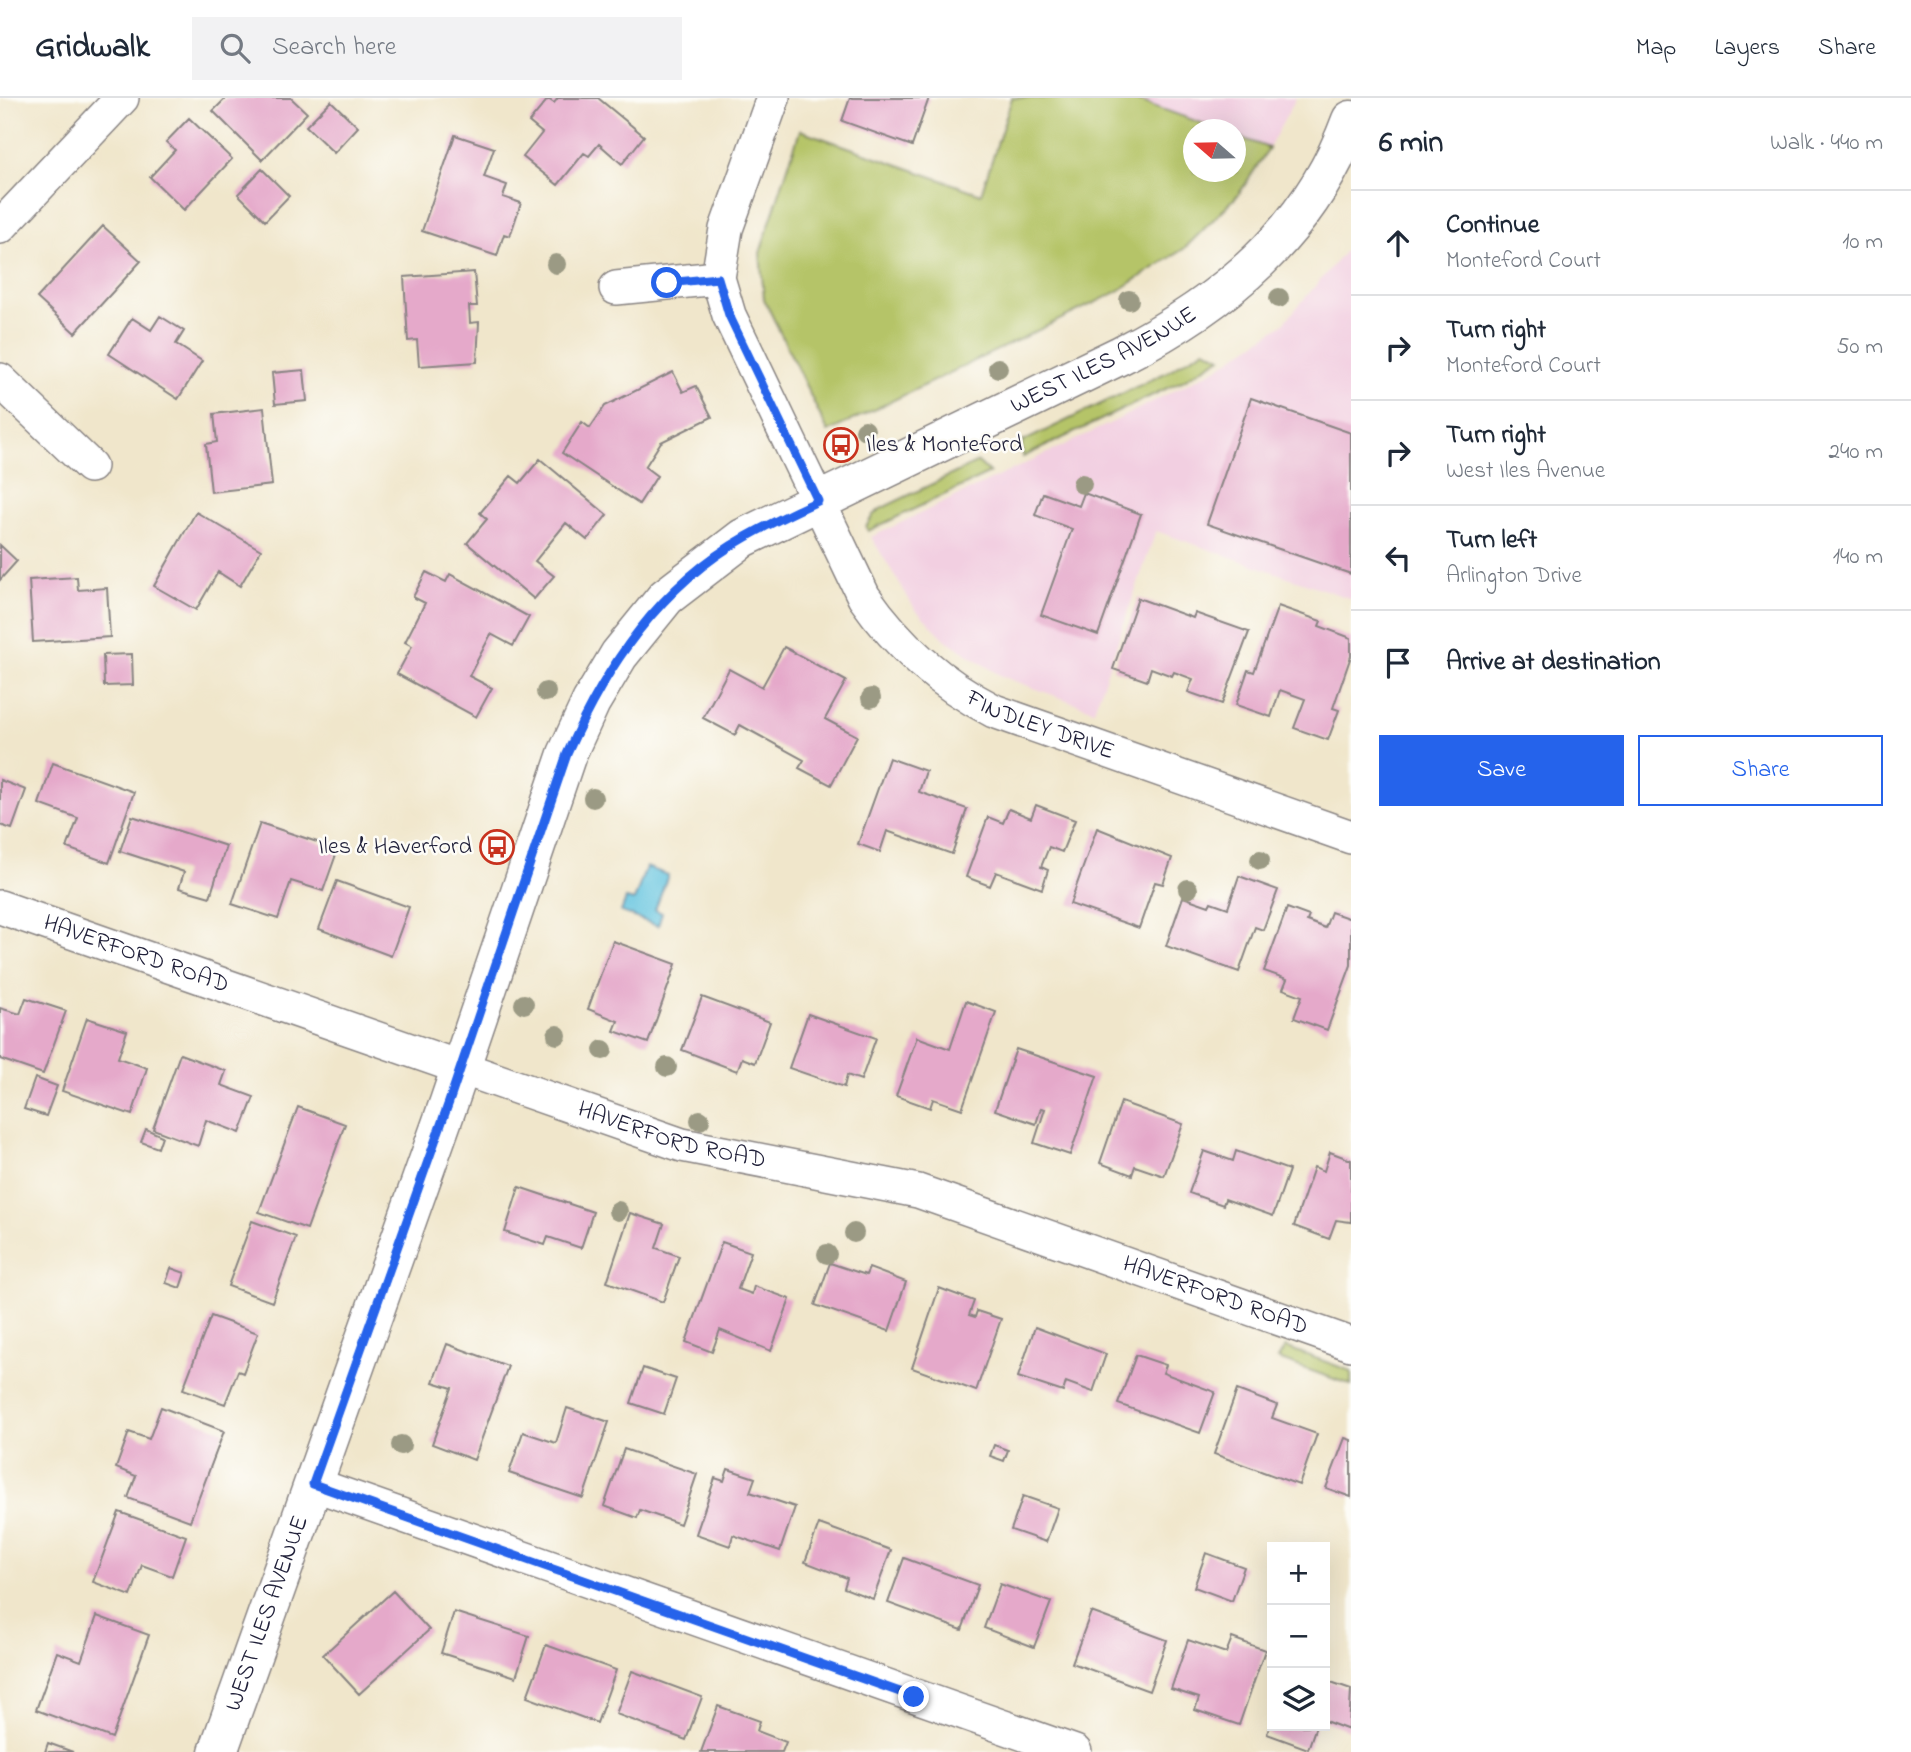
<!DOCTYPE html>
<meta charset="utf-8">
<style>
:root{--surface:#fff;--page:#f2f2f3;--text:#1f2937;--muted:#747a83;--line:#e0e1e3;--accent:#2563eb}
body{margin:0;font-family:"Indie Flower",sans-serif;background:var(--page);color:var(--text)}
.controls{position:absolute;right:21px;bottom:21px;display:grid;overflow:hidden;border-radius:0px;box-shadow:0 7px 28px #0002}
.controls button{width:63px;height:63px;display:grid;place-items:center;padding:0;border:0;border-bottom:2px solid var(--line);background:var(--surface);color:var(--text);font:35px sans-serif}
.compass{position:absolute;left:1183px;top:21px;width:63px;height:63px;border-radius:50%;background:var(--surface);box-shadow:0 7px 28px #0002;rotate:290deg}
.stop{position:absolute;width:21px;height:21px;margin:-16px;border:5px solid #2563eb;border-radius:50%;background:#fff}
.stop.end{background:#2563eb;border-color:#fff;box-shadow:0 2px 7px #0008}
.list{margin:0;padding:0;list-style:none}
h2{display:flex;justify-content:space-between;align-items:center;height:91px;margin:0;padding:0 28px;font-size:30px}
h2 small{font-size:23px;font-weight:400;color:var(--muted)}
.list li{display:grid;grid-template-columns:46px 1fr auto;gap:21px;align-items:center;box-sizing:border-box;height:105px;padding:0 28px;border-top:2px solid var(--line)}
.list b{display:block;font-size:26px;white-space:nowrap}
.list p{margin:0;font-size:23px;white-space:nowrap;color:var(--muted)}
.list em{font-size:23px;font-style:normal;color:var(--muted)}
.actions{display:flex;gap:14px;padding:21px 28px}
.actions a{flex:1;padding:16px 0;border:2px solid var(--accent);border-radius:0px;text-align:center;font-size:24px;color:var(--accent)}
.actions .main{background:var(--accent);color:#fff}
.icon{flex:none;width:38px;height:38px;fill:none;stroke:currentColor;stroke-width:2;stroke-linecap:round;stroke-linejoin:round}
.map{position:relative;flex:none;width:1351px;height:1654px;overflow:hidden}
header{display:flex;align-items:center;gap:42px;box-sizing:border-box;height:98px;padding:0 35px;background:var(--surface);border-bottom:2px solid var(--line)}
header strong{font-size:33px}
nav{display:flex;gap:38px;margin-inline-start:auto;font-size:24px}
.search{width:490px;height:63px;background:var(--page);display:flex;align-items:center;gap:18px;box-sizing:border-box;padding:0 24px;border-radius:0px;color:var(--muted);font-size:26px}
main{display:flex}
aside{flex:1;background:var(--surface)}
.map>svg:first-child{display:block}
.built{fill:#f2cfe1}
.green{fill:#b5c467;stroke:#6c7351;stroke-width:2}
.water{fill:#61c3df;stroke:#42728d;stroke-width:2}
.building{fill:#e5a9ca}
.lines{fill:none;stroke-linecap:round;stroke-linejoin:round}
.minor-casing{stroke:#898483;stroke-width:36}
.tertiary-casing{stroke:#898483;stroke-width:41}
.minor{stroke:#fff;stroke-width:33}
.tertiary{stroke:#fff;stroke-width:38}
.tree{fill:#9b9a84}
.route{stroke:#2563eb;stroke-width:9}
.labels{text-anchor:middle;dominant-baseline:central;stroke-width:5;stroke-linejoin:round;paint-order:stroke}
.street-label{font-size:24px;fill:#22223b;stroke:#fdfcf7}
.poi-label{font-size:24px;fill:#22223b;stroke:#fdfcf7;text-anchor:start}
</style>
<header>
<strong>Gridwalk</strong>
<div class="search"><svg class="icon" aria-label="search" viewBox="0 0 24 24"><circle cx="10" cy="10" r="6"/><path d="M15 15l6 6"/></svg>Search here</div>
<nav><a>Map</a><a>Layers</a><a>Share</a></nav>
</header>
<main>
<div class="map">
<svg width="1351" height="1654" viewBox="0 0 1351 1654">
<rect width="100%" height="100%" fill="#fdfcf7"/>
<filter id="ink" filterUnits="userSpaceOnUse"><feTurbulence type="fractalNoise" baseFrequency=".0143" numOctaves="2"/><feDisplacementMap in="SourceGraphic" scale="14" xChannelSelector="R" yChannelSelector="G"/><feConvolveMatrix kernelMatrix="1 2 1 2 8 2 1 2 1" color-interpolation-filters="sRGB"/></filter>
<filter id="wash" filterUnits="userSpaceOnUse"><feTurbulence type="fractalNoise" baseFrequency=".00686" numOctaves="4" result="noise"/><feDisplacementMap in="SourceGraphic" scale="28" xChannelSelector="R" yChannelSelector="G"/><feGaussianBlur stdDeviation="1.57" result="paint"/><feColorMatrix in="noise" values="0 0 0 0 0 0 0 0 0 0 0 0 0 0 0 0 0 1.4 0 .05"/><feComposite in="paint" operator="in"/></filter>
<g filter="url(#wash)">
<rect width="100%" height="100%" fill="#f0e6cb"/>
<path class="built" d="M1131,0H1296L1269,50L1236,38V32L1218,31Z
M1351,146V501L1156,433L1094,612L1001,578L946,542L915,511L871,439L1113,324L1216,271L1283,226Z"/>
<path class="green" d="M1012,0H1131L1218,31L1194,32V74H1236V38L1269,50L1238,97L1185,150L1117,194L828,334L764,201L760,155L800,32L981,96Z
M1205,251L1221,259L1182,283L1023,359L1022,344L1165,275Z
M978,364L990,375L868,433L866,429L873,417L882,410Z
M1285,1249L1351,1273V1287L1278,1261Z"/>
<path class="water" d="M646,769L668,777L655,812L662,815L658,828L621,814L626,801L634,803Z"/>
<g id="blocks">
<path class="building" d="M226,0H291L307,15L262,62L213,13Z
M558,0H598L644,38L622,66L599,46L589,58L584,55L558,87L523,59L542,35L529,24L548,1L554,5Z
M850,0H929L912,48L842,23Z
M331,3L358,29L334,55L306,28Z
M189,20L232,61L184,112L150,79L175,52L166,44Z
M455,37L494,50L484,79L507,87L503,99L521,105L510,138L504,136L497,158L422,133Z
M262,71L289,98L265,123L238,96Z
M103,128L141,163L75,235L37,200Z
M474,174L477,208H469L470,225L479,224L477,264L419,268L417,242L408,243L404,179Z
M160,218L184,233L176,246L202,263L178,301L109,256L132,220L151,232Z
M304,272L307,303L275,306L272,275Z
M673,274L683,294L696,288L712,319L661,344L645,369L657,378L639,406L562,355L582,324L590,330L605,308Z
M1251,300L1351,335V476L1207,426Z
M264,310L272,387L211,394L206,346L217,344L214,316Z
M540,361L607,417L587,442L566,425L535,463L554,478L534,501L467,445L487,421L480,415L511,378L520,385Z
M1043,395L1079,408L1084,395L1141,416L1098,537L1041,517L1072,431L1035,417Z
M196,414L261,452L240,488L218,474L196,512L154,488Z
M0,447L17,463L0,482Z
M426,474L446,484L450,476L529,519L513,548L491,536L469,578L492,590L476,619L397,576L412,548L405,544L425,505L413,499Z
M77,479L78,492L107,490L110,539L33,544L29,482Z
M1138,500L1193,520L1195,515L1249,534L1222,606L1188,594L1193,581L1174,574L1172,578L1151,570L1147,583L1113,571Z
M1278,508L1321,523L1319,528L1351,540V558L1333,610L1339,612L1328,642L1294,630L1305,601L1280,592L1271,619L1236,607L1248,572L1254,574Z
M784,549L846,583L825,621L857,638L831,687L799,670L804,662L740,627L735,637L703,620L729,571L762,589Z
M132,556L133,587L104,588L103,557Z
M889,660L926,673L919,694L967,711L952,756L887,733L880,754L858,746Z
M53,665L134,694L109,765L67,750L78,720L39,706Z
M0,682L26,692L12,731L0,727Z
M1036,707L1075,722L1062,754L1049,749L1041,769L1048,772L1042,791L996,774L990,788L966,779L988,719L1003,725L1009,711L1031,720Z
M132,718L226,748L210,799L179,790L184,774L120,753Z
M260,725L338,751L323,793L291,783L278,821L232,806Z
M1097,730L1172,760L1163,786L1155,784L1139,830L1070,806Z
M1239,778L1278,792L1263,832L1255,829L1239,874L1166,848L1183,799L1209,808L1211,804L1228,810Z
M337,783L409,809L391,858L319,831Z
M1287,810L1309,818L1307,823L1325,830L1331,814L1351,821V867L1327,932L1294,920L1302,898L1283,891L1287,881L1264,873Z
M613,843L676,866L648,945L614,933L618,923L588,911Z
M702,899L770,924L755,965L742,960L737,973L682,952Z
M26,900L66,913L43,976L0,961V910L20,916Z
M966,903L996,914L962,1011L933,1001L930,1010L896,998L917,939L950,951Z
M808,916L876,940L861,982L847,977L844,989L789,970Z
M87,920L127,933L118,960L147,970L132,1017L62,993Z
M1016,951L1097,978L1070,1057L1034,1045L1045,1011L1041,1010L1036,1026L995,1012Z
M180,956L226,973L221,987L254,999L240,1035L206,1022L198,1048L153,1031Z
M35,980L57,988L46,1018L24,1011Z
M1121,1004L1183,1026L1164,1078L1135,1068L1132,1077L1100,1065Z
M298,1009L345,1026L307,1131L259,1114Z
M146,1031L162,1038L158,1050L141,1044Z
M1204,1053L1233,1063L1236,1053L1289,1072L1273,1118L1225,1101L1223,1107L1189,1095Z
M1330,1054L1351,1062V1124L1336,1122L1329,1141L1294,1128L1314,1069L1324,1073Z
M519,1089L593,1114L581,1150L548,1139L545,1147L505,1134Z
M630,1115L664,1126L656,1150L679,1158L663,1204L607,1184Z
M252,1123L296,1139L272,1204L228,1188Z
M722,1144L751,1154L738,1191L752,1196L754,1188L790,1201L771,1253L720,1232L712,1254L686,1244Z
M830,1165L866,1177L869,1170L906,1184L889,1233L815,1207Z
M171,1170L185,1175L180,1190L166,1185Z
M939,1190L974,1203L969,1217L975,1219L977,1213L1001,1221L976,1293L912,1270Z
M211,1218L258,1235L243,1275L238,1273L225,1306L183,1291Z
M1035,1229L1106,1256L1093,1294L1066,1284L1063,1294L1018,1279Z
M447,1246L508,1268L474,1362L432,1346L452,1290L433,1284Z
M1136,1257L1166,1267L1163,1275L1215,1294L1200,1335L1118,1306Z
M643,1270L676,1281L664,1316L631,1305Z
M1237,1292L1277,1307L1272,1320L1317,1336L1299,1387L1214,1356Z
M161,1309L224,1333L190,1423L128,1400L136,1378L116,1370L129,1334L149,1341Z
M567,1310L609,1324L583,1400L509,1375L523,1334L556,1345Z
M1345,1340L1351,1342V1399L1326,1390Z
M994,1347L1008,1352L1004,1363L990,1358Z
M624,1351L697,1376L680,1426L640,1412L637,1420L604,1408Z
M728,1371L755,1380L750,1394L795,1409L780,1453L733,1437L730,1448L696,1436L715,1380L724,1383Z
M1023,1398L1058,1410L1046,1444L1011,1432Z
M119,1414L186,1438L172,1478L142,1467L131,1498L93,1484Z
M819,1426L891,1452L873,1501L844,1490L847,1480L805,1464Z
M1206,1455L1244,1469L1232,1503L1194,1489Z
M904,1460L978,1487L962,1532L888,1505Z
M1000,1486L1051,1504L1034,1549L984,1530Z
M393,1493L429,1532L359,1596L323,1557Z
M454,1514L529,1538L516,1579L441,1555Z
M1091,1514L1167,1542L1149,1593L1072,1565Z
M97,1518L149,1537L112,1640L36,1612L57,1554L81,1563Z
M1232,1540L1265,1552L1239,1627L1195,1612L1199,1600L1171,1591L1188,1542L1226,1555Z
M546,1547L616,1572L597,1625L527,1599Z
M632,1573L702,1599L686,1642L616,1616Z
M1325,1582L1351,1591L1349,1632L1325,1623Z
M718,1608L760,1623L757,1633L786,1644L782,1654H701Z
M1272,1621V1628H1316L1308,1651L1267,1636Z
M48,1645L73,1654H45Z"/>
</g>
</g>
<g filter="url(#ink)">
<use href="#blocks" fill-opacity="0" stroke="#898483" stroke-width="2"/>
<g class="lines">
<g class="minor-casing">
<g id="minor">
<path id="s1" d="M773,0L726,131L718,180L729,217L864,499C899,549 940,585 994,613L1351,739"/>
<path d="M0,129L122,0"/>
<path d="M616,190L718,180"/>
<path d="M0,282L90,368"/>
<path id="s2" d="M0,809L682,1047L918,1093L1351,1246"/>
<path d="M313,1386L1075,1654"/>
</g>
</g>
<g class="tertiary-casing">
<g id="tertiary">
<path id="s3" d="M218,1654L449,1004L567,656L591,604L619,557L666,499L743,440L1121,257C1224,205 1310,134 1351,22"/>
</g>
</g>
<use href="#minor" class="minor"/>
<use href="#tertiary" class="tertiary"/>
</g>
<g class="tree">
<circle cx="556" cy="166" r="10"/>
<circle cx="1279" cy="200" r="10"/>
<circle cx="1129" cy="202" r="10"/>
<circle cx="998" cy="270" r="10"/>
<circle cx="865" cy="332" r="10"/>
<circle cx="1082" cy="386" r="10"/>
<circle cx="546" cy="594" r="10"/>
<circle cx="871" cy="600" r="10"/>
<circle cx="593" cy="700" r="10"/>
<circle cx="1260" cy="762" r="10"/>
<circle cx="1188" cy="791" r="10"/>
<circle cx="524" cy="906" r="10"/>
<circle cx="557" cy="937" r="10"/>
<circle cx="603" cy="952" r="10"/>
<circle cx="667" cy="969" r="10"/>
<circle cx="700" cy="1022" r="10"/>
<circle cx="618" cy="1113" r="10"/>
<circle cx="854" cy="1135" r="10"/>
<circle cx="827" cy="1156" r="10"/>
<circle cx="401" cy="1347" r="10"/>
</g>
</g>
<g class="lines" filter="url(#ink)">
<path class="route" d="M667,185L718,180L729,217L818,403C794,414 769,426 746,439C660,487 606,568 567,656L449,1004L313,1386L914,1599"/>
</g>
<defs>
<g id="bus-ring" transform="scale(1.75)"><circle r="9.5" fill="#fdfcf7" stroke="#c8321e" stroke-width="1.5"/><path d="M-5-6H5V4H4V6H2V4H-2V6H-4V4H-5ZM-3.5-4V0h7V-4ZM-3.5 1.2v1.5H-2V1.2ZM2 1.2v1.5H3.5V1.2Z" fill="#c8321e"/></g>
</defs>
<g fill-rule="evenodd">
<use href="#bus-ring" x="841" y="347"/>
<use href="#bus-ring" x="497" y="749"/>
</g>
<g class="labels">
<g class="street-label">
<text stroke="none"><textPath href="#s3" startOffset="1743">WEST ILES AVENUE</textPath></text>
<text stroke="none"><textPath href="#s1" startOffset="763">FINDLEY DRIVE</textPath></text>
<text stroke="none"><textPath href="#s2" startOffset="144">HAVERFORD ROAD</textPath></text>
<text stroke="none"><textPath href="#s2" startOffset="710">HAVERFORD ROAD</textPath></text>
<text stroke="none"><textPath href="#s2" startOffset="1278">HAVERFORD ROAD</textPath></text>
<text stroke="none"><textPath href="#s3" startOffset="147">WEST ILES AVENUE</textPath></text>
</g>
<g class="poi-label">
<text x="866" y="347">Iles &amp; Monteford</text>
<text x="472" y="749" text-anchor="end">Iles &amp; Haverford</text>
</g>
</g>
</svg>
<div class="controls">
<button>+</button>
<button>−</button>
<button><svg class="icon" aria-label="layers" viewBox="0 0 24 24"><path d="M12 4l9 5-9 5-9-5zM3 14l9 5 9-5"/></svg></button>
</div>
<svg class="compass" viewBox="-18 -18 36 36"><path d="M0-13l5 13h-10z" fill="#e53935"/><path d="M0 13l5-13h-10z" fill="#747a83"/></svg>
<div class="stop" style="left:667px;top:185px"></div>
<div class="stop end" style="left:914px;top:1599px"></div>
</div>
<aside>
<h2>6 min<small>Walk · 440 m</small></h2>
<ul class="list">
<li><svg class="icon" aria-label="ahead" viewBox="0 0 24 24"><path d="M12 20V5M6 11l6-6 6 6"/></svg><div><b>Continue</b><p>Monteford Court</p></div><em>10 m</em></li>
<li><svg class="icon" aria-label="right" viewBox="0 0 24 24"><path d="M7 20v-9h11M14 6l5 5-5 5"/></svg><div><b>Turn right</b><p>Monteford Court</p></div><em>50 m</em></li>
<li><svg class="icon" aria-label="right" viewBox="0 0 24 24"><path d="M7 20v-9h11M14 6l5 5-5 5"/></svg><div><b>Turn right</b><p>West Iles Avenue</p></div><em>240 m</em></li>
<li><svg class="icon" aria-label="left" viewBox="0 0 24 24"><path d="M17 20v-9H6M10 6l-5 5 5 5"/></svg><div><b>Turn left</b><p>Arlington Drive</p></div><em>140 m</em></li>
<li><svg class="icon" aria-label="arrive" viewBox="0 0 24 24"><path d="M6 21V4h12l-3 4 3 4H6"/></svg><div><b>Arrive at destination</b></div></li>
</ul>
<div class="actions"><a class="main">Save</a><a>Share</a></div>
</aside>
</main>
